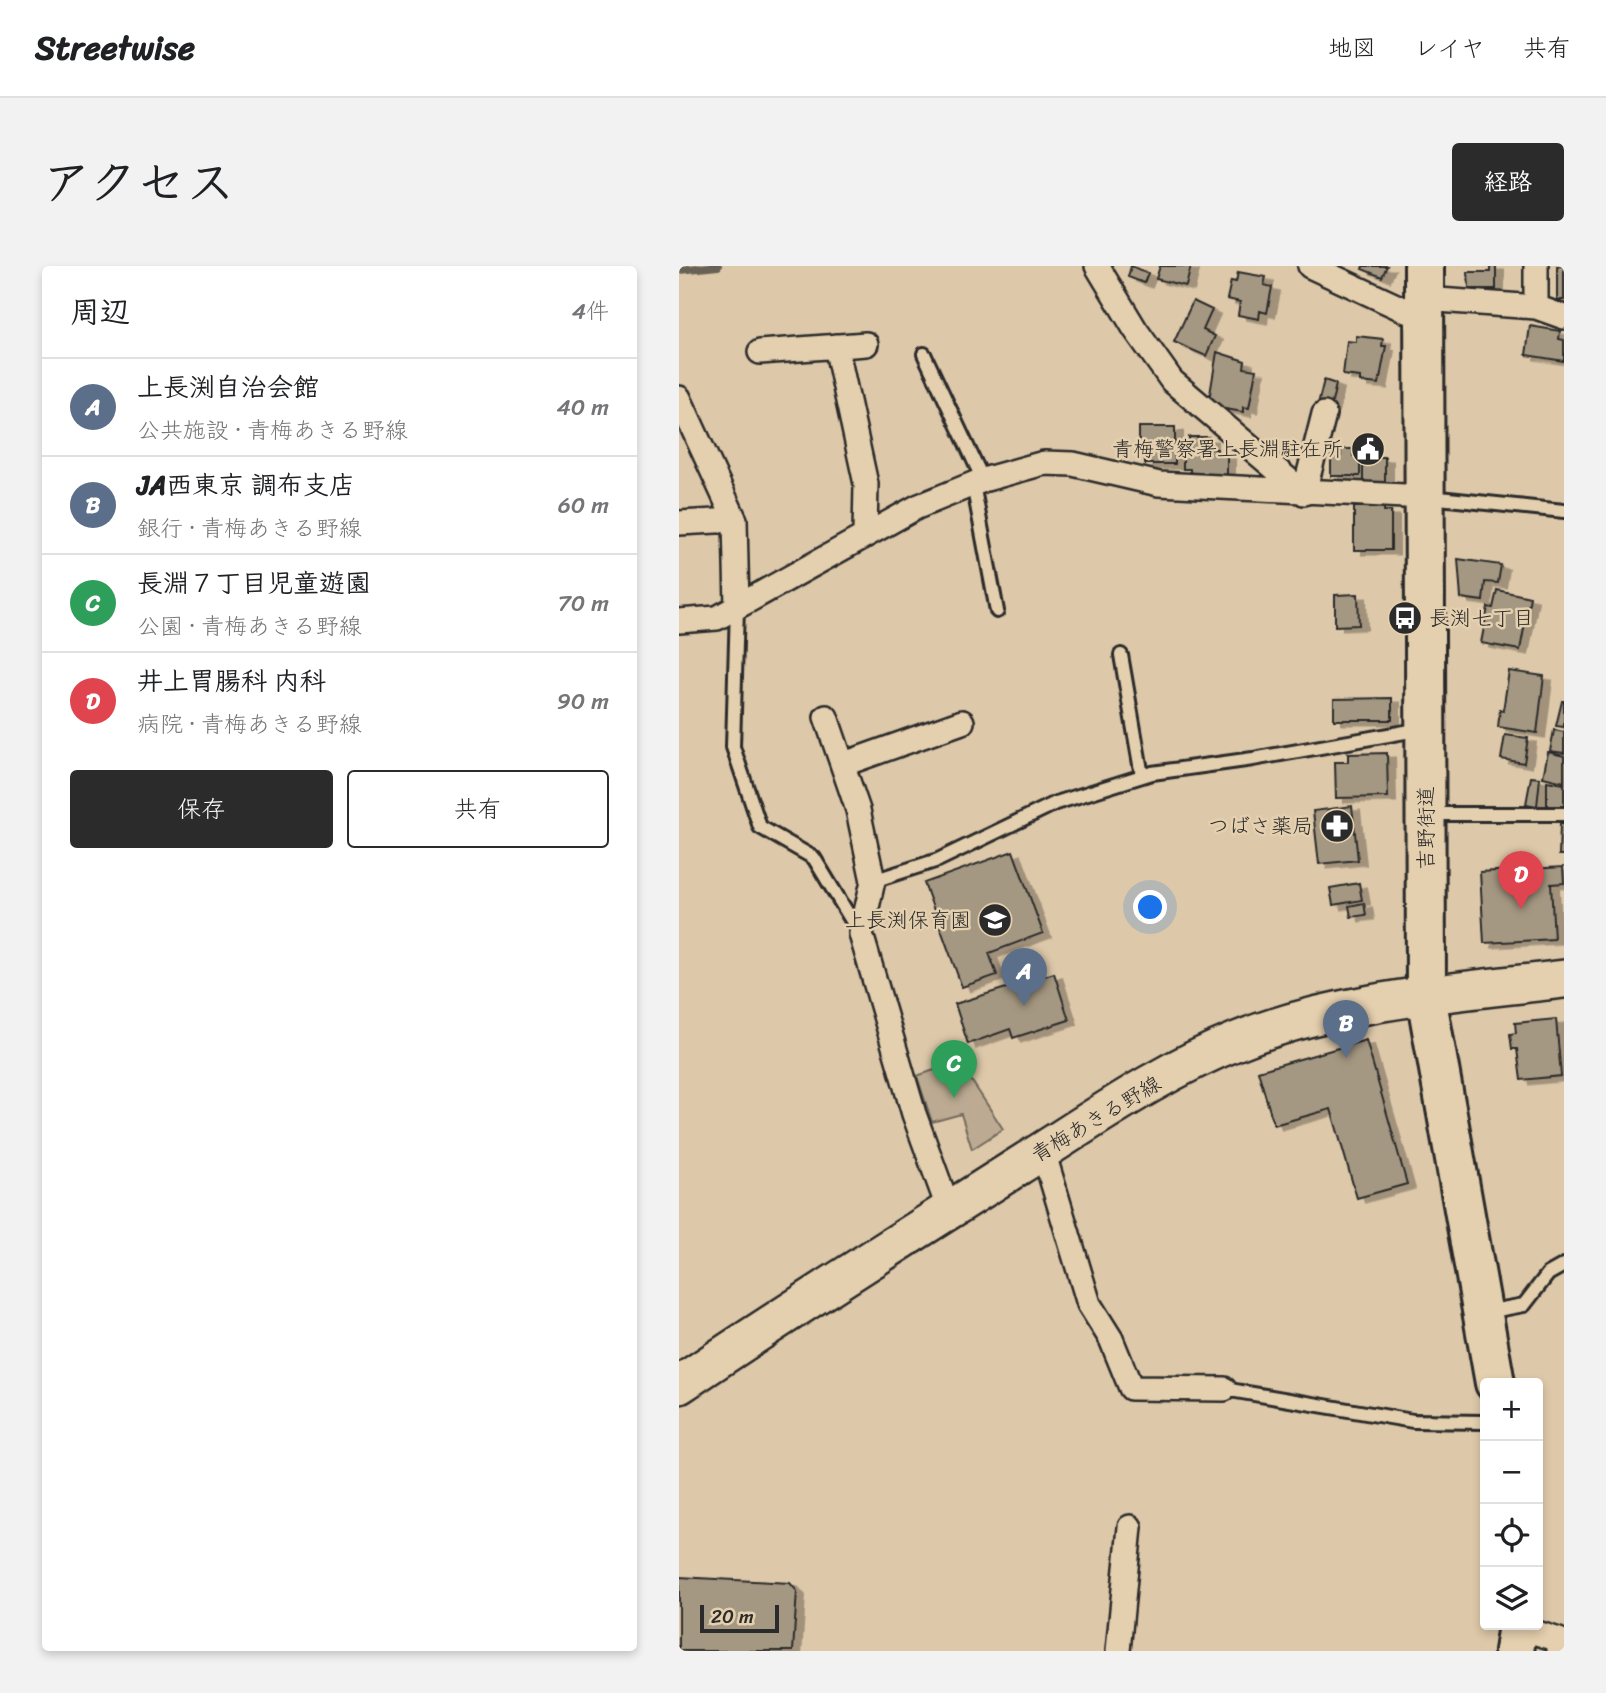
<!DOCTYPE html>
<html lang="ja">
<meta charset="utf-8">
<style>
:root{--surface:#fff;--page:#f2f2f2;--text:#202124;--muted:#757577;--line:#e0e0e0;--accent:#2b2b2b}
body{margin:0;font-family:Sriracha,"Klee One",sans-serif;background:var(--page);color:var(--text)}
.controls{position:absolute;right:21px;bottom:21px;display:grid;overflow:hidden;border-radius:7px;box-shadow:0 4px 10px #0003}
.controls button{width:63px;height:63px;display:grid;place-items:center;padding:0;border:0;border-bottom:2px solid var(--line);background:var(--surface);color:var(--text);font:35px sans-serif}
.scale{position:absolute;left:21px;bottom:18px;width:79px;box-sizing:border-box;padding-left:7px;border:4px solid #2b2b2b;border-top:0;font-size:19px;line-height:24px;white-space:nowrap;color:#2b2b2b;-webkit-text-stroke:5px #e4cfae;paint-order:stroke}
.you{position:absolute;left:472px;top:642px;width:24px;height:24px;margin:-18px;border:5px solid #fff;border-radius:50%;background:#1a73e8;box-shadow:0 0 0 10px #1a73e833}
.badge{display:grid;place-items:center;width:46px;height:46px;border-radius:50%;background:var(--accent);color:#fff;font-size:23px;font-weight:700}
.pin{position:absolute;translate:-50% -58px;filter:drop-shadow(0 2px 4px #0008)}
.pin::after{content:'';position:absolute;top:37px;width:24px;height:21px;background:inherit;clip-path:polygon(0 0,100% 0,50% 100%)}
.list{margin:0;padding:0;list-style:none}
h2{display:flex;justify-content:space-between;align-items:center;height:91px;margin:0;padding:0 28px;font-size:30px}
h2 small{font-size:23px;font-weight:400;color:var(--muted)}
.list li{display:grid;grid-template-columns:46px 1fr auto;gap:21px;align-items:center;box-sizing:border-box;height:98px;padding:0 28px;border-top:2px solid var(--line)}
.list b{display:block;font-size:26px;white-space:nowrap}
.list p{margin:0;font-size:23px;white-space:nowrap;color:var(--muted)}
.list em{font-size:23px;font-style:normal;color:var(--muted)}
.actions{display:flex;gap:14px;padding:21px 28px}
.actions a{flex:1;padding:16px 0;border:2px solid var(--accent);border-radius:7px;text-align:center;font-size:24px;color:var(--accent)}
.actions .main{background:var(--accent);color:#fff}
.icon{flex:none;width:38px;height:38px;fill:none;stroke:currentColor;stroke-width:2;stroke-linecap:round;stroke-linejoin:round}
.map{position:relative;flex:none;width:885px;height:1385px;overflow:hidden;border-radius:7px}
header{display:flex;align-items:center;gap:42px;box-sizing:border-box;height:98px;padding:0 35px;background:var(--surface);border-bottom:2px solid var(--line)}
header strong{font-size:33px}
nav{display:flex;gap:38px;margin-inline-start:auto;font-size:24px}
.intro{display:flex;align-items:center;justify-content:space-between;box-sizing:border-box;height:168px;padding:0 42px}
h1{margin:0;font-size:49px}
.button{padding:18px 32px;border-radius:7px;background:var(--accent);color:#fff;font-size:24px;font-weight:700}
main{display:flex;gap:42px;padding:0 42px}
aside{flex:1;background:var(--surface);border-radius:7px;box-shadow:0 4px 10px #0003}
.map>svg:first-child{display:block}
.green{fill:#bcab92;stroke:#746b5e;stroke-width:2}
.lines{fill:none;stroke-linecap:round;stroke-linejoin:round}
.stream{stroke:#686257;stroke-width:8}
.building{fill:#a59882;stroke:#2b2b2b;stroke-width:2;filter:url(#shadow)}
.service-casing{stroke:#2b2b2b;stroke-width:18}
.minor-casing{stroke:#2b2b2b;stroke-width:28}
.primary-casing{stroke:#2b2b2b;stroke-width:42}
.trunk-casing{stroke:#2b2b2b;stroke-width:44}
.service{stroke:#e4cfae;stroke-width:12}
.minor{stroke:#e4cfae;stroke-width:23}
.primary{stroke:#e4cfae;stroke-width:37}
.trunk{stroke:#e4cfae;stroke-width:38}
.labels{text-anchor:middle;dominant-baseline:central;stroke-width:5;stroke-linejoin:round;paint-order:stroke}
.poi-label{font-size:21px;fill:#2b2b2b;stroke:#e4cfae;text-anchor:end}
.street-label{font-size:21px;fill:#2b2b2b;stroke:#e4cfae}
</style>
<header>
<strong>Streetwise</strong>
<nav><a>地図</a><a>レイヤ</a><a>共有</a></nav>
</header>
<div class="intro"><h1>アクセス</h1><a class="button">経路</a></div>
<main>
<aside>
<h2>周辺<small>4件</small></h2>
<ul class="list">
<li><span class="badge" style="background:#5c6f8a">A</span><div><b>上長渕自治会館</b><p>公共施設 · 青梅あきる野線</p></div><em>40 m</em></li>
<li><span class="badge" style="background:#5c6f8a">B</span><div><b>JA西東京 調布支店</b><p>銀行 · 青梅あきる野線</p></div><em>60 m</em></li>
<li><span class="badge" style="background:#2e9e5b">C</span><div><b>長淵７丁目児童遊園</b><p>公園 · 青梅あきる野線</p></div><em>70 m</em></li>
<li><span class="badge" style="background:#e0444e">D</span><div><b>井上胃腸科 内科</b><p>病院 · 青梅あきる野線</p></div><em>90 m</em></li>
</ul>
<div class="actions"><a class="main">保存</a><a>共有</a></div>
</aside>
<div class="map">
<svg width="885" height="1385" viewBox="0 0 885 1385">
<defs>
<filter id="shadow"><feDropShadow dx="8" dy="4.5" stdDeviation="0" flood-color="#0004"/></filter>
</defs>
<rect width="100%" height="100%" fill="#ddc8a9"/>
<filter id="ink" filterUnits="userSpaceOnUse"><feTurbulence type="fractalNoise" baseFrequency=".0143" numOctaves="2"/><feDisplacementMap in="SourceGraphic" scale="14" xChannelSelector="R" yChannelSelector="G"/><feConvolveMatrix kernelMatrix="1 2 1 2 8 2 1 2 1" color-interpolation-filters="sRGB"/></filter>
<g filter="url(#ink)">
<path class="green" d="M273,798L294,817L324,863L293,883L282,848L253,856L238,810Z"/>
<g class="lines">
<path class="stream" d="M0,4L39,0"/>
</g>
<path class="building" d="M452,0L469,7L465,17L449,11Z
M481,0H512L507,20L477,13Z
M684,0H708L703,11L683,3Z
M811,0H817V23H790L789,6H811Z
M878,0H885V34H878Z
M559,6L587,11L585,19L593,21L588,47L581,45L580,53L559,49L561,36L548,33L552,15L557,16Z
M514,35L533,44L524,64L536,70L527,90L495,76Z
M851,60L881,65L880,73L885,74V95L847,89Z
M677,70L704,73L703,80H707L700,118L681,116V111L664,109L668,75L677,76Z
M538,86L566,95L565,102L577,104L570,142L564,141V146L529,140Z
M645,114L657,118L652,141L639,138Z
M460,161H496V198H466V189H460Z
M510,171H530V183H538V189H548V214H512L511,203H504V186H510Z
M662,183H674V190H681V210H652V190H662Z
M684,191H706V217H684Z
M675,241H705V245H712V284H675Z
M779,293L822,299L819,317L806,316L804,335L782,332Z
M818,324L851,331L841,384L802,377L809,341L814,342Z
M679,328L680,359L656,360V329Z
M830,405L865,410L858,467L819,461L821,444L824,445Z
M713,432V454H655V433Z
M883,435H885V461L877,460Z
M875,464L885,466V487L871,485Z
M826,469L849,472L845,497L822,493Z
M869,486L885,490V516L864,511Z
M708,487L709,531L657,532L656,496H669V488Z
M852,511L861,512L858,540L847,538Z
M868,515L885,518V542L868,541Z
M673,540L679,594L640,598L634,545Z
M881,558H885V589H880Z
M334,585L364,667L310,687L318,709L283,721L245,617Z
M884,601L885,617L872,618L875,673L805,677L801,606Z
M680,617L683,634L654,639L651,622Z
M685,637L687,649L672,651L670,640Z
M375,707L390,754L334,772L331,763L289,778L276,738Z
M877,753L882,810L842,814L838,783H833L831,768L837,767L836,757Z
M687,774L728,918L678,932L652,843L595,859L579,805Z
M0,1311L111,1317L118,1325L114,1385H0Z"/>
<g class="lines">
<g class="service-casing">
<path id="service" d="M245,88L304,214
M294,218L318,345
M750,231L885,245
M58,341L54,481L81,561L135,592L181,668
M442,389L463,510
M751,548H885
M194,615L259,594L377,537L473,507L574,493L743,463
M807,1046L845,1039L869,1008L885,999
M545,1123L734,1155L806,1156"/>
</g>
<g class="minor-casing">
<path id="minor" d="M418,0L456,63L493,115L625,227L645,148
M631,0L745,53
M745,33L857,41L885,51
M857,41V0
M157,80L187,218L186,268
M81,86L187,78
M0,132L56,254L58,341
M0,257L56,254
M0,355L38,352L238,241L304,214L365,197L394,198L480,218L746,231
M147,451L179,544L194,615L182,668L235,848L270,944
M165,498L283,456
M364,885L410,1038L432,1073L452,1122L545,1123
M839,1361L880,1374V1385
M439,1385L451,1261"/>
</g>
<g class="primary-casing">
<path id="primary" d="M0,1119C111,1044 225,973 338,901C409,857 480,806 558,775C658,734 779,726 885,713"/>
</g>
<g class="trunk-casing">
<path id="trunk" d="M745,0L747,730L816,1117
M835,1385L839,1359"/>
</g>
<use href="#service" class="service"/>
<use href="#minor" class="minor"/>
<use href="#primary" class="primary"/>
<use href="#trunk" class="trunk"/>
</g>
</g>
<defs>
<g id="civic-disc" transform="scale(1.75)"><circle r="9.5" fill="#2b2b2b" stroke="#e4cfae"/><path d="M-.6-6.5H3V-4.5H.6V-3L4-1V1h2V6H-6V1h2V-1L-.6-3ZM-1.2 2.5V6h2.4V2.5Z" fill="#fff"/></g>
<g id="bus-disc" transform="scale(1.75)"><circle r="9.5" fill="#2b2b2b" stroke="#e4cfae"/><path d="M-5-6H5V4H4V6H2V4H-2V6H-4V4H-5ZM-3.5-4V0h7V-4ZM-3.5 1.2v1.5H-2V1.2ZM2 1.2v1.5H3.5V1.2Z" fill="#fff"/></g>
<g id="pharmacy-disc" transform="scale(1.75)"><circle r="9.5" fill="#2b2b2b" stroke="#e4cfae"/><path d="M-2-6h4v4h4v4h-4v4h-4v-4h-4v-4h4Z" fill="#fff"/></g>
<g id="school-disc" transform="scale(1.75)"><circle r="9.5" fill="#2b2b2b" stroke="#e4cfae"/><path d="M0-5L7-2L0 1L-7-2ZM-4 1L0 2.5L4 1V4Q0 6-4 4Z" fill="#fff"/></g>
</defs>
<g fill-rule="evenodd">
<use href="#civic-disc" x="689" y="183"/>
<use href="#bus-disc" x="726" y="352"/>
<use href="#pharmacy-disc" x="658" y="560"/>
<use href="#school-disc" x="316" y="654"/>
</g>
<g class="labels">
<g class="poi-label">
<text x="664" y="183">青梅警察署上長淵駐在所</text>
<text x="750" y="352" text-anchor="start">長渕七丁目</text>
<text x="634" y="560">つばさ薬局</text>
<text x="292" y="654">上長渕保育園</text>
</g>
<g class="street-label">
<text transform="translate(747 562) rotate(-90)">吉野街道</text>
<text transform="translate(417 853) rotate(-31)">青梅あきる野線</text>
</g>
</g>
</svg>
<div class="controls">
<button>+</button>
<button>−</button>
<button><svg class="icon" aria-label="locate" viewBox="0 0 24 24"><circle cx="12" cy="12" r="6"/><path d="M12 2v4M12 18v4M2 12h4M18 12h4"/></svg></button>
<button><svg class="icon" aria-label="layers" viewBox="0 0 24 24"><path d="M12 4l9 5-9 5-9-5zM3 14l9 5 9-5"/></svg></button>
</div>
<div class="scale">20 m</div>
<div class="you"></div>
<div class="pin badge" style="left:345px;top:740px;background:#5c6f8a">A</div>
<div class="pin badge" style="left:667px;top:792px;background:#5c6f8a">B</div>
<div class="pin badge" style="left:275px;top:832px;background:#2e9e5b">C</div>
<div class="pin badge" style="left:842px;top:643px;background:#e0444e">D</div>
</div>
</main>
